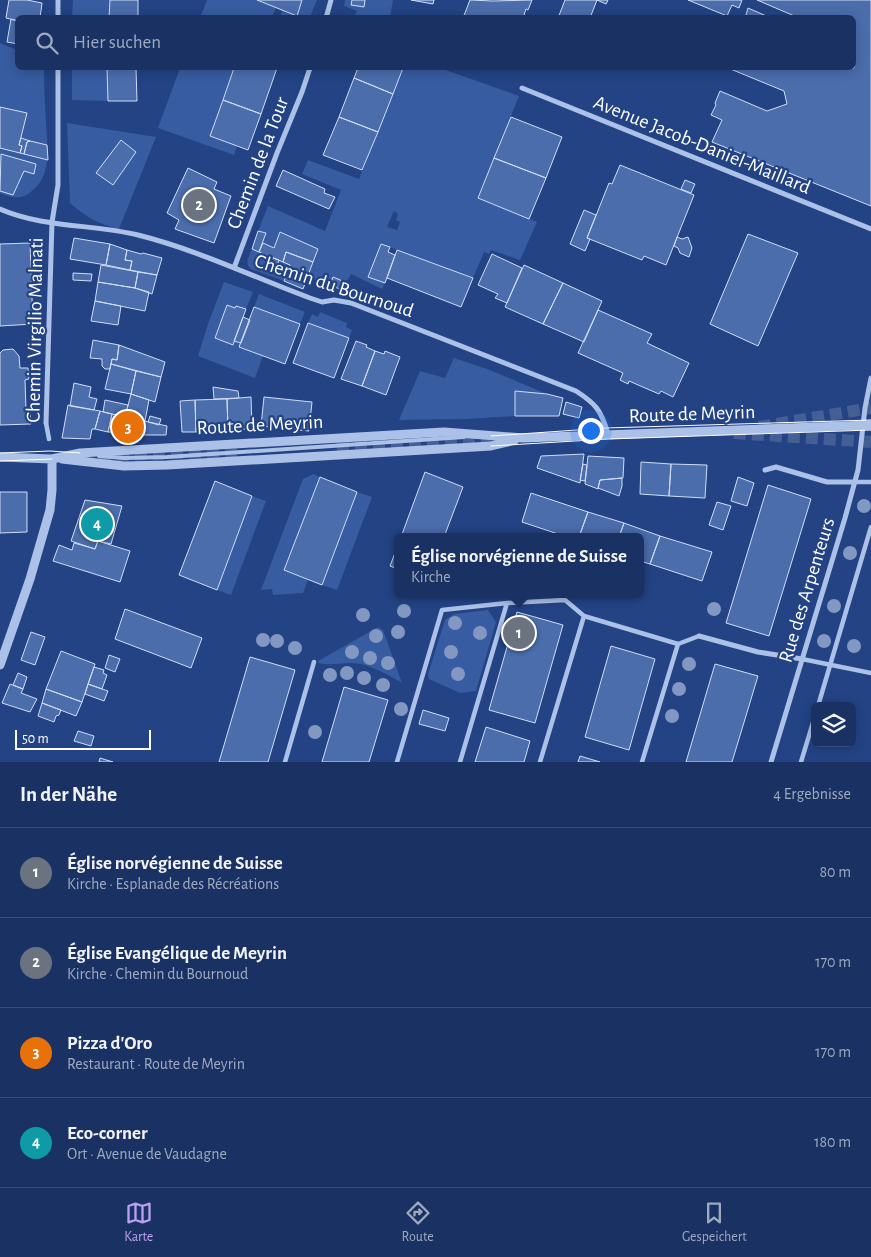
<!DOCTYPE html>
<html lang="de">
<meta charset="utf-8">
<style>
:root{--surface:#1a3263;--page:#233a69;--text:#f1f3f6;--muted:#9faabe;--line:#384d78;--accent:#bca0f2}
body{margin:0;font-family:"Alegreya Sans",sans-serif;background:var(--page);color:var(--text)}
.controls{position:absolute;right:15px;bottom:15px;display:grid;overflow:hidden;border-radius:8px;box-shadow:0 2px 12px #0003}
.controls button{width:45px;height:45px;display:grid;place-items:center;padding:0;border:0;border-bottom:1px solid var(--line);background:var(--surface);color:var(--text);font:25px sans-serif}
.scale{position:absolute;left:15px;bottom:12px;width:136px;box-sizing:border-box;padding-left:5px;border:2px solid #fff;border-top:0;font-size:14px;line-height:18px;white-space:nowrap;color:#fff;-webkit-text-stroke:4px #234384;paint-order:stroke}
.you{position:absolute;left:590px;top:430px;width:18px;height:18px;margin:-12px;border:4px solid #fff;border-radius:50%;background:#1a73e8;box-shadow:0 0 0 8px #1a73e833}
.badge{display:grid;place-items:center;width:32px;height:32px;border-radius:50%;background:var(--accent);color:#fff;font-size:16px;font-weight:700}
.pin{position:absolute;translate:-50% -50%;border:2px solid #fff;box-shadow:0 1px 5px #0006}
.popup{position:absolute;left:394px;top:533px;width:250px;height:65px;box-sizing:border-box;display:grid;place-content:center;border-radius:8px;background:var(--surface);filter:drop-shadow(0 1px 4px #0005);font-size:16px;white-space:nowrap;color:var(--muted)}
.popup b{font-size:19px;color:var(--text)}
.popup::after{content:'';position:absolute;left:50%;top:100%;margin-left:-10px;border:10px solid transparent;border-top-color:var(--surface)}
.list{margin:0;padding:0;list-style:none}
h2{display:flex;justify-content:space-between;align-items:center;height:65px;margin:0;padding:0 20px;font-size:21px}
h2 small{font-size:16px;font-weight:400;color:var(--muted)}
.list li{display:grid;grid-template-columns:32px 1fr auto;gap:15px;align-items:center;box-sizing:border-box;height:90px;padding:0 20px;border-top:1px solid var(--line)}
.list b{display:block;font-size:19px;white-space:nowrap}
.list p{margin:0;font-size:16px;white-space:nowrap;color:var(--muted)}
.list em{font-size:16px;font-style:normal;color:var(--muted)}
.icon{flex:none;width:28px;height:28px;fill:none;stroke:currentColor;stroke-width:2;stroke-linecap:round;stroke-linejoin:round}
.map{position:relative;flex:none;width:871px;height:762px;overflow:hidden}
.search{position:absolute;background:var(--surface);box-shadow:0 2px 12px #0003;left:15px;right:15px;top:15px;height:55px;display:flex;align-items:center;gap:12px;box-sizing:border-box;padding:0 18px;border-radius:8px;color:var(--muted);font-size:19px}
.sheet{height:425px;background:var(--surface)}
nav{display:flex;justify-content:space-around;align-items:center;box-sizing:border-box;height:70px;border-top:1px solid var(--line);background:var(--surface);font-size:14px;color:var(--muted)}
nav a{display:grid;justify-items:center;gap:2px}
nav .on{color:var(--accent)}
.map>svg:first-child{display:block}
.green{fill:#375ca1;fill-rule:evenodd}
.building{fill:#4b6dac;stroke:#d0ddf6}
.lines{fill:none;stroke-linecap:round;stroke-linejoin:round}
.primary-tunnel{stroke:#445f96;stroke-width:12;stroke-dasharray:12 6;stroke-linecap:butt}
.service{stroke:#acc1e8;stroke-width:4}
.pedestrian{stroke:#acc1e8;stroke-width:4.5}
.minor{stroke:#acc1e8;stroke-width:5}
.tertiary{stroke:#acc1e8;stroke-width:9}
.tram{stroke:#fff;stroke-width:1}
.tree{fill:#8298c3}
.labels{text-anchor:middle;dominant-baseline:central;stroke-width:4.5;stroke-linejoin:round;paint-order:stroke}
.street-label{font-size:20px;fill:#fff;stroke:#234384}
</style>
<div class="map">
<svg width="871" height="762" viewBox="0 0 871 762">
<rect width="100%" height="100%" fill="#234384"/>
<path class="green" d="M73,0H110L109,17H72Z
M207,0H317L310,17H280L282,11L276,8L272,17L200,18Z
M345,0H393L390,17H354L357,11L344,6Z
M0,43L17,50L18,68H44C44,86 45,104 46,122C47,145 53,175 32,191C22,200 12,198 0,193Z
M72,68H107L108,101L72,100Z
M180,68H234L210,136L237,146L234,155L158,128Z
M403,68H440L519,96L478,198L537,222L520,260L491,250L489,254L484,252L473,278L381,244L369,277L385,283L382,289L351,274L342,290L308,277L318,249L280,232L274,248L263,243L266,234L258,231L268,206L325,231L341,190L302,174L308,160L359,179ZM394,211L398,214L396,220L400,222L397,230L387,227Z
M67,123L156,137L119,229C98,224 86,217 70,203Z
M252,249L290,265L284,281L251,269C244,263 249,257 252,249Z
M224,282L253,292L246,309L236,306L235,308L227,305L215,338L232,345L234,341L241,343L240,347L263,356L255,378L198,356L208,324Z
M259,294L305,312L300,324L254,307Z
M320,312L347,323L346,327L352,330L349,338L308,323L312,314L318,317Z
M454,358L487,369L547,394L515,391V416L467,419L399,420L420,371L445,378Z
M313,474L320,477L285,570L308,580L303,593L273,595L272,589L261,590L303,479Z
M357,492L372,497L337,590L322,585Z
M252,496L266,501L231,595L217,590Z
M488,610L496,622L476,691L460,693L429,679L428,674L445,620L454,614Z
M378,627L383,630L402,683C386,674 369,663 350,663C340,663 329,666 319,663L318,661Z"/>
<path class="building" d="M9,0H27L42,3L40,18H18V21L6,18Z
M110,0H138V18H109Z
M257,0H302L297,16Z
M352,0H365L364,7L351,5Z
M411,0H434L433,4Z
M470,0L493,1L532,0L528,10L526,9L524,15L530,18H463Z
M565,0H597L590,18H558Z
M597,0H608L606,4Z
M688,0H742L739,8L732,5L727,16Z
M757,0H871V206L712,142L722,120L711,115L716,105L715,103L720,91L767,111L787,104L784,91L728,68H854V18H799Z
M748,8L771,18H745Z
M11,19L18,21V44L7,42Z
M107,68H136L137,101H108Z
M234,68H277L261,114L223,100Z
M358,68H403L393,94L354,78Z
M354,78L393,94L378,132L339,117Z
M223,100L261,114L248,150L210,136Z
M0,107L27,113L19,145L22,146L20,153L0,148Z
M339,117L378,132L362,170L323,155Z
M511,117L562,137L546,178L494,158Z
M21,138L30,141L27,142L24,154L20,153L22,146L19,145Z
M121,140L136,152L113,185L96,173Z
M30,141L47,145L48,160L24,154L27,142Z
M1,154L36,164L34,174L24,171L13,195L0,191Z
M494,158L546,178L529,219L478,198Z
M620,165L694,195L666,265L644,256L642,260L587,238L609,183L612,184Z
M188,168L217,182L214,189L231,196L214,243L175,229L179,220L167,213Z
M283,170L325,189L324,193L335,197L329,209L276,186Z
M685,180L695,184L691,193L681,189Z
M584,210L596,215L587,238L590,239L585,251L570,244Z
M258,231L266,233L259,252L252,249Z
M280,232L318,249L313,262L286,252L283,262L259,252L263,243L274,248Z
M748,234L798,253L758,346L710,324Z
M677,237L682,239L688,237L692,248L689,257L680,253L678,248L674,246Z
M74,238L110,244L106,265L70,259Z
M30,243L33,324L0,326V244Z
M110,244L127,250L125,260L132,261L130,270L106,265Z
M381,244L390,247L388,252L395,255L385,283L368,277Z
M127,250L141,254L143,253L162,258L157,275L130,270L132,261L125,260Z
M397,250L473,278L461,307L387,278Z
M286,252L313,262L303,289L284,281L290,265L283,262Z
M492,254L522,268L507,303L495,298L498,294L478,285Z
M271,257L279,260L277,266L268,263Z
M101,265L138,272L135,288L98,282Z
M524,265L563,283L543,324L505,307Z
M138,272L157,275L152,294L135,288Z
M73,273L92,274L91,281L73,280Z
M333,277L345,282L342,290L330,285Z
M98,282L135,288L149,292L145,311L95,301Z
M563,283L602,301L584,342L543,324Z
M95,301L121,306L118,325L91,321Z
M227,305L235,308L236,306L246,309L233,345L215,338Z
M254,307L300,324L285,364L239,347Z
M598,310L652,334L647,343L689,363L673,397L661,391L659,394L629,381L628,384L620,380L623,373L578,353Z
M243,317L250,320L241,343L234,341Z
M308,323L349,338L334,378L293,363Z
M93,340L119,345L117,360L112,359L110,369H105L102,366V359L90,358Z
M356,341L367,345L366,347L375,351L362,386L341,379Z
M119,345L165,362L161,377L111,364L112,359L117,360Z
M13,349L19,356L20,368H28L29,379L25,380L26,411H30L31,424L0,425V353L3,350Z
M375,351L384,354L385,351L400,357L386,395L362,386Z
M111,364L136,371L131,394L105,389Z
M136,371L161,377L155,402L131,394Z
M74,383L91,387L89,397L97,399L94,410L70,406Z
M213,387L238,391L239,398L214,399Z
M515,391L547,394L563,398L559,416H515Z
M131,394L149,400L145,421L125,417Z
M251,397L252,429L228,430L227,399Z
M264,397L312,402L309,431L261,426Z
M227,399L228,430L196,432L195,400Z
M105,400L128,405L125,417L103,412Z
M195,400L196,432H182L180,401Z
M566,402L582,407L579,418L563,414Z
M68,405L100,411L95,429H92L90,439L62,438Z
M100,411L112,414L108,432L95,429Z
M112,414L167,426L166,435H142L108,432Z
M150,416L161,419L159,425L148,422Z
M584,454L580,483L537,468L541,456Z
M588,456L624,458L623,478L600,480L598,489L585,484Z
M641,462L671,464L669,496L640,494Z
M583,464L587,465L585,481L580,480Z
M671,464L707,465L705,498L669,496Z
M425,472L463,487L444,537H401Z
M320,477L357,492L322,585L284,570Z
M738,477L754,483L747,506L731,501Z
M622,478V486L619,496L598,488L600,480Z
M215,481L252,496L217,590L179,575Z
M768,485L811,499L769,636L726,623Z
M0,492H27V532L0,533Z
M531,493L588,512L579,537H567L522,522Z
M85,500L122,506L111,544L98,541L95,549L71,541Z
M717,502L731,506L723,530L709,525Z
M588,512L624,523L619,537H579Z
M624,523L660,536L650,564L640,561V537H619Z
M660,536L712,552L702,581L650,564Z
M98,541L130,551L120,582L53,561L59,545L72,550L74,543L95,549Z
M398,545V569L390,566Z
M125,609L202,638L191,668L115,639Z
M517,612L563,625L535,723L489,710Z
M31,632L45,637L35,665L21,660Z
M611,646L655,659L629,750L585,737Z
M61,651L95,664L82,702L46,689Z
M109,655L120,659L115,672L105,668Z
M250,657L295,670L268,762H219Z
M715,664L758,676L732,762H686Z
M94,667L104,670L103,673L107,675L102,689L88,684Z
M18,673L27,677L23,689L13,685Z
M10,684L23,689L21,693L37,699L30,712L2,703Z
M88,684L108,691L104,701L85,694Z
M344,687L388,700L369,762H322Z
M46,689L82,702L76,716L42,703Z
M42,703L61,710L59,715L56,716L54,722L38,716Z
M423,710L449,718L445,731L419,724Z
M486,727L530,741L524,762H475Z
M78,731L94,736L91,746L74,741Z
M580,756L600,762H578Z
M100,758L113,762H99Z"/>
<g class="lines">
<path class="primary-tunnel" d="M759,427L871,408
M734,433L871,442
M337,447L509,441
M99,456L242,451"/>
<path class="service" d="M99,456L124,458L167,457L464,437"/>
<path class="pedestrian" d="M46,423L49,439
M855,482H871
M802,659L871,673
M818,706L871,527
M285,762L314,662
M397,762L442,610L507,603L565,600L584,616L678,644L699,636
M460,762L507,603
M540,762L584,616
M642,762L678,644
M801,762L815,716"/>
<path class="minor" d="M58,18V0
M326,18L331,0
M522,88L871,229
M0,209C43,228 93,224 138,235C198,250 253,277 310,298L322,302L334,300L351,303L576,391C596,404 601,410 608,434
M234,268L277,153L302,92L310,68
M46,423L52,222L58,185V68
M765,470L776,467L827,482H855
M699,636L758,652L802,659
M771,762L845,518L858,470L865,408L871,378"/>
<path class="tertiary" d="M0,457L52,459L80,453L444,432L523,438L871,425
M62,459L124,466L167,465L491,446L515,440
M0,665L30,579L50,510L52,490V459"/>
<path class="tram" d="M491,436L606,428L871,420
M491,446L609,439L871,430
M0,453L50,451L80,453
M0,461L52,459"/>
</g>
<g class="tree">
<circle cx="864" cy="506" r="7"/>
<circle cx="850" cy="553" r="7"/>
<circle cx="834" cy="606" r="7"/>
<circle cx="714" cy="609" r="7"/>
<circle cx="404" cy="611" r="7"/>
<circle cx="363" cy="615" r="7"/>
<circle cx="455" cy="623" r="7"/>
<circle cx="398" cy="632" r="7"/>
<circle cx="480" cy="633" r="7"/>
<circle cx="376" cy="636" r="7"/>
<circle cx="263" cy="640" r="7"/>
<circle cx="277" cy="641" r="7"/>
<circle cx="824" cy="641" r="7"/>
<circle cx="854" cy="646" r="7"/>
<circle cx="295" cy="648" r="7"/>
<circle cx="352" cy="652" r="7"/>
<circle cx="451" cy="652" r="7"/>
<circle cx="370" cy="658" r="7"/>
<circle cx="388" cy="663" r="7"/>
<circle cx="689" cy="664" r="7"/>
<circle cx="347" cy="673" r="7"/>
<circle cx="458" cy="674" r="7"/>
<circle cx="330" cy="675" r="7"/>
<circle cx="364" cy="678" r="7"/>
<circle cx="383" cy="685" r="7"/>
<circle cx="679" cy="689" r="7"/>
<circle cx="401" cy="709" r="7"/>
<circle cx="672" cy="716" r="7"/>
<circle cx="315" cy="732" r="7"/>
</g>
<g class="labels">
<g class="street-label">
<text transform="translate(702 145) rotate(22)">Avenue Jacob-Daniel-Maillard</text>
<text transform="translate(258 163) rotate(-69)">Chemin de la Tour</text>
<text transform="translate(334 286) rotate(18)">Chemin du Bournoud</text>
<text transform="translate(35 330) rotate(-89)">Chemin Virgilio Malnati</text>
<text transform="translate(692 414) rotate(-2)">Route de Meyrin</text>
<text transform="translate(260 425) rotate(-3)">Route de Meyrin</text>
<text transform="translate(807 590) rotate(-73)">Rue des Arpenteurs</text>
</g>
</g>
</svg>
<div class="controls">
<button><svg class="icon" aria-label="layers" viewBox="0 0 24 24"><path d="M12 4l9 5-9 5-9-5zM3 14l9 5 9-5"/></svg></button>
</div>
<div class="scale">50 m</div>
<div class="you"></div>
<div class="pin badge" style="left:519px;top:633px;background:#6b7280">1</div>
<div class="popup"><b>Église norvégienne de Suisse</b>Kirche</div>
<div class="pin badge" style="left:199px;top:205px;background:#6b7280">2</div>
<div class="pin badge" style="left:128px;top:427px;background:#e8710a">3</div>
<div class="pin badge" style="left:97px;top:524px;background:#0f9aa8">4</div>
<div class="search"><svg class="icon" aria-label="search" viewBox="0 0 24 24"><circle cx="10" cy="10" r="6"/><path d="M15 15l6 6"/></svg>Hier suchen</div>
</div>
<section class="sheet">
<h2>In der Nähe<small>4 Ergebnisse</small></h2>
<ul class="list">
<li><span class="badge" style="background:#6b7280">1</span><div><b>Église norvégienne de Suisse</b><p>Kirche · Esplanade des Récréations</p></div><em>80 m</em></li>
<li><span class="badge" style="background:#6b7280">2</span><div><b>Église Evangélique de Meyrin</b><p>Kirche · Chemin du Bournoud</p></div><em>170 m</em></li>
<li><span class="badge" style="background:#e8710a">3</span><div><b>Pizza d'Oro</b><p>Restaurant · Route de Meyrin</p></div><em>170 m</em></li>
<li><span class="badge" style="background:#0f9aa8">4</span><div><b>Eco-corner</b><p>Ort · Avenue de Vaudagne</p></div><em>180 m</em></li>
</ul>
</section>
<nav>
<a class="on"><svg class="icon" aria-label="map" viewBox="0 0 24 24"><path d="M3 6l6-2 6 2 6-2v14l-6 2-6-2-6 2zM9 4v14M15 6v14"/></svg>Karte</a>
<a><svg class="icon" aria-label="directions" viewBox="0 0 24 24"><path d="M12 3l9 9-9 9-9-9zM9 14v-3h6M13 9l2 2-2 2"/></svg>Route</a>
<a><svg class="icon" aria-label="saved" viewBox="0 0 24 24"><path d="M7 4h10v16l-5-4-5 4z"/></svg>Gespeichert</a>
</nav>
